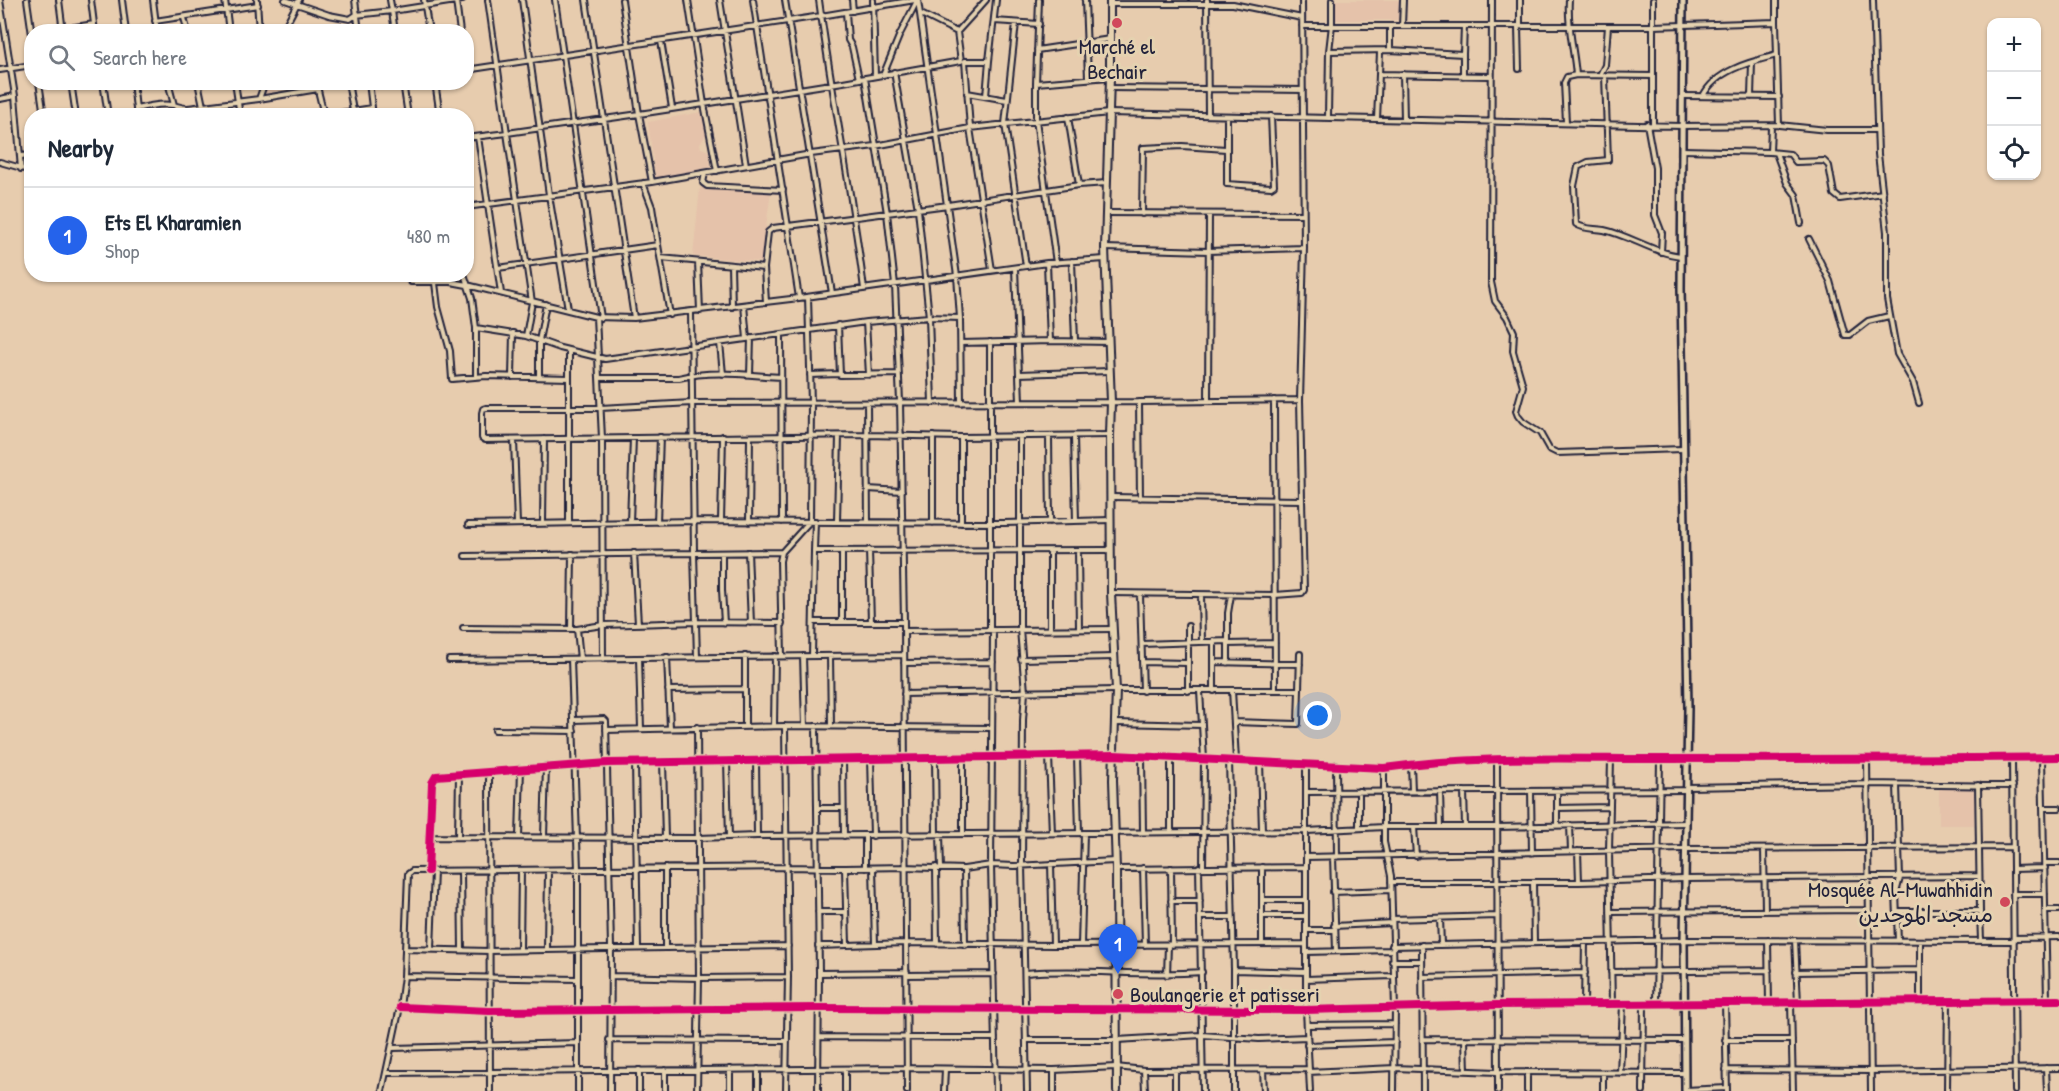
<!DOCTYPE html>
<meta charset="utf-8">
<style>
:root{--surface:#fff;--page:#f6f6f7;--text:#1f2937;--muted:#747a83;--line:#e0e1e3;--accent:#2563eb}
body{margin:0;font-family:"Patrick Hand","Playpen Sans Arabic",sans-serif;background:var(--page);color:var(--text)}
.controls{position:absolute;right:18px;top:18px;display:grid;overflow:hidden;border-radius:12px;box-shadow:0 2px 4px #0004}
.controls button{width:54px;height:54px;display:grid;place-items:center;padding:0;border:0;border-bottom:2px solid var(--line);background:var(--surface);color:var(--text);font:30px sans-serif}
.you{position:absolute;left:1318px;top:716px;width:21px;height:21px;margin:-15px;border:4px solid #fff;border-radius:50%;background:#1a73e8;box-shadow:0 0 0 9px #1a73e833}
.badge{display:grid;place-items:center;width:39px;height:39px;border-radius:50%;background:var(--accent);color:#fff;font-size:20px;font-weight:700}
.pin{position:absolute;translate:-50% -50px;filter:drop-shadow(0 2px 3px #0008)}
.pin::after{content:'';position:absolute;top:32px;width:21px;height:18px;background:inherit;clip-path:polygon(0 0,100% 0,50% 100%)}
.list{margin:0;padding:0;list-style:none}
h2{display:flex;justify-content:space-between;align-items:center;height:78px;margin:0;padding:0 24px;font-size:26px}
h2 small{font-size:20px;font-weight:400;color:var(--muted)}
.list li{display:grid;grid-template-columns:39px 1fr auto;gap:18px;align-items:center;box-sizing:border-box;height:96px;padding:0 24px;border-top:2px solid var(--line)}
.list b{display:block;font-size:22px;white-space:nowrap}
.list p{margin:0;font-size:20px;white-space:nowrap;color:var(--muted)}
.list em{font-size:20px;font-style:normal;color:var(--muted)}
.icon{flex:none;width:33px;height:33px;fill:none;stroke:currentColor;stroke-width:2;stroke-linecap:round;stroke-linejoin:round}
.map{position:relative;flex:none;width:2059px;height:1091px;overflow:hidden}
.search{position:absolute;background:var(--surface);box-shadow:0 2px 4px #0004;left:24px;top:24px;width:450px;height:66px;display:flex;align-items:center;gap:15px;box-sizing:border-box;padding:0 21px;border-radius:24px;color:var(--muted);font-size:22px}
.panel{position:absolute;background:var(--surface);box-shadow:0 2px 4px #0004;left:24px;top:108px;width:450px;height:174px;border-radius:24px}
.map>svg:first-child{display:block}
.built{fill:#e5c2aa}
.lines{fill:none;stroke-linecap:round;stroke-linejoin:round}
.street-casing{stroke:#22223b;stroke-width:8}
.secondary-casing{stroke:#22223b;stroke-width:10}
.primary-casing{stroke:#22223b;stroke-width:10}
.street{stroke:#e5d2b0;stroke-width:4}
.secondary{stroke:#e5d2b0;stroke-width:5}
.primary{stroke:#e5d2b0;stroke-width:6}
.cycleway-casing{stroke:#e5d2b0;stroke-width:11}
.cycleway{stroke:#d6006c;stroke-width:8}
.poi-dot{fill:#d1495b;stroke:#e5d2b0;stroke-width:2}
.labels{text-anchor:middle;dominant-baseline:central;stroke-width:6;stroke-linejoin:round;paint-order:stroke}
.poi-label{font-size:22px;fill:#22223b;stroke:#e5d2b0}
</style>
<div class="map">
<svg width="2059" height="1091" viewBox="0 0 2059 1091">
<rect width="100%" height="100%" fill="#e7ccae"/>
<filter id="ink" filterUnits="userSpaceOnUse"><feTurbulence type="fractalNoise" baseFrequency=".0167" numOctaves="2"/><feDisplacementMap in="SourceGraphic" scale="12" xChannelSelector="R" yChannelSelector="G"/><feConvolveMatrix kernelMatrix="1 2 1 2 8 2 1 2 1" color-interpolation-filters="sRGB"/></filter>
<g filter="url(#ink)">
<path class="built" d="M1335,0H1406V20H1335Z
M269,82H312V83L264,94Z
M701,112L706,135L700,144L701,148L709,151L712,171L656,181L648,122Z
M704,187L771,191L761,262L693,256L700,188Z
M1939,789H1974V825H1939Z"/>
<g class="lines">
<g class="street-casing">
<path id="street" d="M0,0L15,96L21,169
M27,0L32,35
M59,0L63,32
M91,0L95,32
M122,0L126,32
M153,0L157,32
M225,0L229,32
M257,0L259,32
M285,0L329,15L350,19L356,15L392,11L390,0
M355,0L359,32
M424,0L429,32
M488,0L507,133L639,114L652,182
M522,0L549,195L568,309
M555,0L601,318
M586,0L634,318
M622,0L639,114L704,104L688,0
M720,0L746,165
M753,0L799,298
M785,0L832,293
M819,0C832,97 852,192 864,289
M852,0L853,11
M873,0L875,76
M918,0L957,276L960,318L961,403
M1085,0L1088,78
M1207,0L1208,115
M1492,0L1491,282L1495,301L1507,317L1514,332L1513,351L1523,386L1516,411L1518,416L1523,422L1540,433L1549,449L1557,453L1683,449
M1520,0V27
M1569,0C1567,25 1574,50 1576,75
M1653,0V125
M1873,0L1878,154L1887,232V299L1897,354L1913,382L1919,403
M456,1L460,32
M1110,4H1233L1302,18
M846,12L848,40L852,47L859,79
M921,14L957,32L986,0
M184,18L188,32
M155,21L258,5
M994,21L1039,24
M1016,23L1005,124L1026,266
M1302,26H1653L1776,22V0
M1402,26L1403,0
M1518,27L1519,69
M63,29L94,24
M259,32L283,30
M282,32L299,0
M395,32L392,11L462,0
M661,41L672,108
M1037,50L1110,39
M1390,50V27
M1329,51L1390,50L1463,54V76
M1463,54L1464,26
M965,61H989L996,0
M0,70L32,65
M466,70L821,16L915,0
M894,72L918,209L929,317L932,403
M884,73L900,34L917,1
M1380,74L1491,76
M1403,74L1404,119
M1600,75L1605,65L1608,26
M1605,76L1608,160L1588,162L1578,167L1574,186L1576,224C1585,230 1594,228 1604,230C1631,236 1654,253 1681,256
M865,78L887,213L895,285L900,402L904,622L907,1091
M39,82L44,116
M71,82L76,116
M103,82L108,116
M133,82L136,109
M168,82L174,105
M198,82L203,106
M235,82L240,116
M348,82L353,111
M369,82L373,116
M403,82L408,116
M435,82L440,116
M1036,83L1039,0
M1110,88L1303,90
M967,93L1007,100
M986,96L989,61
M1684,96L1779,97
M1703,96C1716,70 1750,62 1777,55
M1751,97L1752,62
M0,99L15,96
M259,99L318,89
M179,108L180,116
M136,116V109C147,106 161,103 173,105C178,106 181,108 188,108L259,99L265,82
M315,116L322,114L323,111L316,82
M322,116L372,108
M1227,116V184L1271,187L1274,185L1271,116
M1068,117L1079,185
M1328,117L1329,51L1332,25V0
M1377,119L1380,52
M1566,122L1564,83L1567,77L1576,75L1653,76
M1647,124L1655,168V215L1662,233L1661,252
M1779,125L1827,130H1877
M478,137L501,293
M466,138L507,133L532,302L526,336
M1682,150L1770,152L1790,154L1796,162L1824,161L1829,166L1834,194L1840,199L1883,193
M1770,152L1771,126
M1776,153L1787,183L1796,195L1801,223
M21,156L32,155
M0,162L32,171
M717,171L704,104L843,82L961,61L957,32
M705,173L703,183L707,186L783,190
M643,183L652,207L658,245
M466,207L652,182L811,154L875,146L970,128L965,61
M1107,213L1303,214
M1142,214L1143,148L1182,146L1226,149
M1809,239L1830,281L1845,335H1850L1868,321L1889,316
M1105,248L1208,251L1304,248L1302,0
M661,258L764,268L766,302
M1072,261L1075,341
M698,262L700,311
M1047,263L1050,341L1109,342
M1056,263L1036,120V83L1110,77
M731,265L732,307
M498,268L658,245L670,315
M764,268L768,232L773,228L948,205L1079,185L1107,183
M1015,268L1020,402
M992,270L970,128L1109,113L1682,126L1779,125L1776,22
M404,274L411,282H451L467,285L596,317L634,318L799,298L1047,263L1105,259
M464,274L472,298L476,328V377
M435,283L438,307L450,351L452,379L486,376L569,378V523
M744,305L747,339
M691,312L694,553L782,552
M596,317L602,438L603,659
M866,322L869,375
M838,325L840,375L898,374
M476,328L526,336L560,348L605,359L866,322L929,317L960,318
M781,335L782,522
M720,343L723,374
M961,343L1050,341
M1019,374L1109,371
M750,375L751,338
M810,375L839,374
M512,377L513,333
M539,377V341L546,304
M569,378V351
M599,378H679C712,370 747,375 781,377
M1274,400L1275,690
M1208,401L1209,214
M1139,402L1140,498
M867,403L868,522
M1110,435L961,437L867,435L485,440L482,438V413L483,409L486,408H600L692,403L1139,402L1300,400L1304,248
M933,436V523
M1020,437V629L1025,692L1023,720L1022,865L1027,1091
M1049,437L1050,522
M1074,437L1076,521
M514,440L517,524
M868,489L902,491
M1112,497L1302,500L1300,400
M721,521L723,436
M815,521L814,551L1111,550
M837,521L839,436
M630,522L633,438
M657,522L660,437
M749,522L750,437
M543,523L544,439
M961,523V437
M468,525L694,521L1004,523L1111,520
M869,550L871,622
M842,551V622
M1078,551L1079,629
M748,552L751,623
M634,553L638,624
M722,553V590L724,623
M465,556L694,553L697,657
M1111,593L1275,595L1302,593L1304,590L1302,500
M1140,595L1143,691
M1201,595L1202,642
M813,622H904
M1188,626V691
M463,628L577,629L603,625L696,622L782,623
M571,628L572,554
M577,629L580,659
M1050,629V551
M990,630V342
M993,630L991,865L996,1091
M904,631L1113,629
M1142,644L1228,641
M1228,644L1275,643
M782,656L780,561L782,552L810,521L811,403L808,297
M803,656L805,726
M812,656L814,551
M830,656L831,726
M667,657L670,728
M639,658L641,729
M571,659L578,869V1091
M1021,659L1115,657
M449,660L904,655
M1142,662L1187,663
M1214,662L1300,664
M904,663L993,662
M1228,663V613L1231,595
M668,690L745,689
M1232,690L1236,760
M1200,691L1204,759L1203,867
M1214,691V641
M904,694L1116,690H1298
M574,720L604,719L606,721L611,948L610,1091
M1234,722L1298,724L1300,654
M1115,723L1202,725
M774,726L775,656
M785,726L788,977L786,1091
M816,726L819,973L907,972
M745,727V656
M495,730L574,731
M606,730L785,726L992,728
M1049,756L1052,833
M1077,756L1079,833
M1142,756L1143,832
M2042,757L2047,1000
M871,758L873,836
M935,758L936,834
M2012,758L2015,1091
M843,759L844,836
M1497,759L1498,1091
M1611,759L1609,851L1612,1004
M1867,759L1871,1091
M756,760L757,836
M1229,760L1234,970V1091
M663,761L665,838
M727,761L729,837
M1260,761L1262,831
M635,762L638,948
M1306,763V1010L1310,1091
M1336,764L1337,857
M1411,764L1412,791
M1384,768V842L1391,876L1395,1009L1394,1091
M489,771L490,1091
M1897,785L1900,878L1896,893L1898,941
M1978,785L1980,911
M1687,787L1867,784L2013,786
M1359,791V828
M1440,791L1441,827
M1464,791L1465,827
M1531,791L1532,853
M1306,792L1687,790
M817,808H843
M1557,808L1610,807
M2043,808H2059
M1557,825V791
M1570,825L1571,851
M1414,827L1416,856
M1171,832V757
M940,834L941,868
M963,834V757
M865,836V868
M428,837L698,838L757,836L1307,831L1384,827H1497L1686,823
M458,837L459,773
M519,837L521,768
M544,837L546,766
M1764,849L1765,911
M1578,851L1579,882
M1306,857L1685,849L2013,847
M1333,857L1336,951
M2045,863H2059
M1051,864L1053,945
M936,867L937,944
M1199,867L1203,1091
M845,868L847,945
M873,868L875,944
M1143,868L1145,945
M1171,868L1172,945
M964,869L965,945
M1116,869L1306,867
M2013,869L2045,868
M428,871L432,783L436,776L608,763L1114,755L1384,768C1476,755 1568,759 1660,759C1793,759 1926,759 2059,757
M461,871L462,950
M1391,882H1579L1685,879L1979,876
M1533,882L1534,942
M1333,892L1391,890
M2013,894H2045
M1262,900H1306
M1171,901H1200
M2046,910H2059
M1898,911H1980L1981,941
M818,912H846
M1610,912L1868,910
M1262,916H1306
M1200,917H1232
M1440,918L1441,945
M1392,919L1497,916
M1334,926L1392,923
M1306,930H1335
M2014,938L2059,937
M1768,940L1769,1004
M1795,940L1798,1003
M1262,944V867
M1081,945L1084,833
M1422,945L1423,1091
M818,946L906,943L1053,945L1306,944
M1392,946L1684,940L2014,941
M665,948V868
M405,949L489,951L788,946
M431,949L434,871
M520,949L521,871
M547,949L548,870
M1306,952L1392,950
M1392,961H1422
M1234,970L1306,972
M1611,972L1769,970
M1796,972L1920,970
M1026,973C1085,968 1143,977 1202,972
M907,975L994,974
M1167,975L1168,945
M404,976L578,979
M611,976L699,978L788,977
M1422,977L1585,973
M1306,979L1393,976
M1920,1002V941
M1725,1003L1727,1091
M1791,1003L1793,1091
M1584,1004L1585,942
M1656,1004L1660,759
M400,1007L489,1011L819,1008L1306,1010L1497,1005L2059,1000
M1307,1025L1395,1024
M819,1037L995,1038
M1423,1039L1684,1040
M1465,1039L1466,1071
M609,1040L786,1041
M1027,1040H1117L1202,1035L1259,1039L1307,1037
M1725,1040H1792
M1307,1045L1395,1042
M393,1048L578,1043
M2046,1068L2047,1091
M845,1069V1091
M665,1070V1091
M1144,1070L1145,1091
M1175,1070V1091
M1263,1070L1264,1091
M1726,1070L1870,1071L2059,1068
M1308,1072L1395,1068L1497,1072L1685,1073
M1527,1072V1091
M387,1073L907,1068L1054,1070L1116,1067L1144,1070L1308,1069
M1603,1073V1091
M1620,1073L1623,1004
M1685,1090L1727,1088
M382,1091L400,1007L404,976L408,874L412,871L787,867L845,868L905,867L964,869L991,865L1014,866L1115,861
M639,1091V1070
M697,1091L699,978L697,727
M730,1091V1069
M758,1091V1069
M818,1091L819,973
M944,1091L945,1069
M1054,1091V1070
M1643,1091L1644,1004
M1947,1091L1948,1001"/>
</g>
<g class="secondary-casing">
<path id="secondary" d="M1683,0L1681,289L1688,708L1684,940L1685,1091"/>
</g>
<g class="primary-casing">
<path id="primary" d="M1110,0V77L1105,248L1111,402L1110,435L1111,593L1116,690L1113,780L1116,869L1117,1091"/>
</g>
<use href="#street" class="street"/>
<use href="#secondary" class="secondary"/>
<use href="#primary" class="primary"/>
<g class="cycleway-casing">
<path id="cycleway" d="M428,871L432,783L436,776L608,763L1114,755L1384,768C1476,755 1568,759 1660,759C1793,759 1926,759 2059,757
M400,1007L489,1011L819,1008L1306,1010L1497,1005L2059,1000"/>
</g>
<use href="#cycleway" class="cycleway"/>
</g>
</g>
<g class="poi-dot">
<circle cx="1117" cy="23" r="6"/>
<circle cx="2005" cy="902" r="6"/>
<circle cx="1118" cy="994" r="6"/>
</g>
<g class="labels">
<g class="poi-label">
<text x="1117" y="46">Marché el<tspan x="1117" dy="25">Bechair</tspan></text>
<text x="1993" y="889" text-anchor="end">Mosquée Al-Muwahhidin<tspan x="1993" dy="25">مسجد الموحدين</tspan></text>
<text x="1130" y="994" text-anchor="start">Boulangerie et patisseri</text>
</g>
</g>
</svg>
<div class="controls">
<button>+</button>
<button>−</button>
<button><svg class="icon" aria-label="locate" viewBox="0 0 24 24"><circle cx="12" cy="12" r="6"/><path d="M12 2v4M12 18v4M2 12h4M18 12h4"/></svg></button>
</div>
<div class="you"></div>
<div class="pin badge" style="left:1118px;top:974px">1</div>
<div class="search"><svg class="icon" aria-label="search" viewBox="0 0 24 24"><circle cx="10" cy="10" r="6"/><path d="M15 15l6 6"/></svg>Search here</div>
<section class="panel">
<h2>Nearby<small></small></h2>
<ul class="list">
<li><span class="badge">1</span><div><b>Ets El Kharamien</b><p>Shop</p></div><em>480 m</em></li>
</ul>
</section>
</div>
